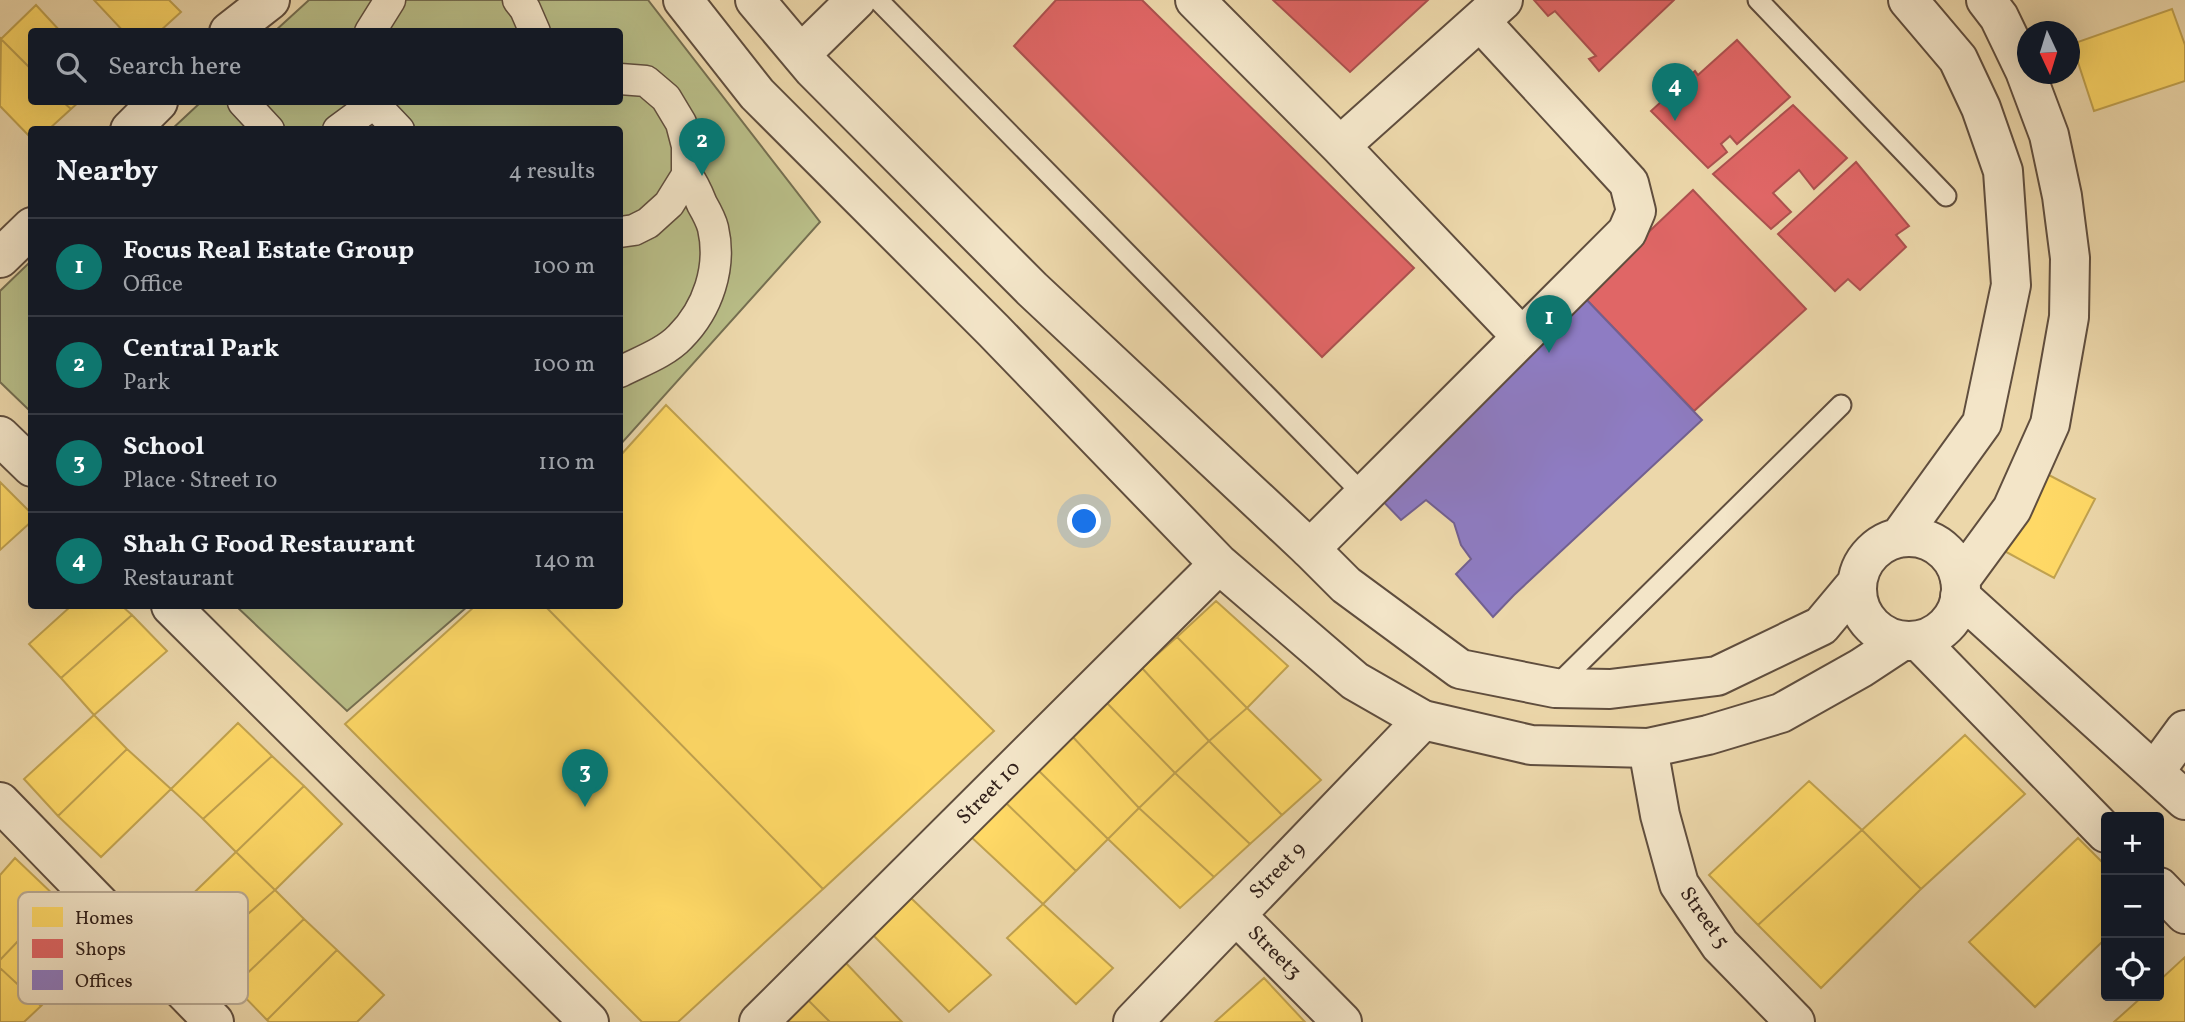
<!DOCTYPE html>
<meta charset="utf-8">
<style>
:root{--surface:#171b24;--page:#242831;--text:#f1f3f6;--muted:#9ea1a6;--line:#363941;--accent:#0f766e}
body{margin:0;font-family:Vollkorn,serif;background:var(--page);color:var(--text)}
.controls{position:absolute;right:21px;bottom:21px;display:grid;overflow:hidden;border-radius:7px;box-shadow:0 7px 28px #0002}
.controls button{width:63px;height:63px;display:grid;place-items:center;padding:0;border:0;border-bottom:2px solid var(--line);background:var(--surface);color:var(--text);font:35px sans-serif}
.compass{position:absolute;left:2017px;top:21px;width:63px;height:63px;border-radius:50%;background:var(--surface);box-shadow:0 7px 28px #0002;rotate:176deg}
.you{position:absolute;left:1085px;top:522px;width:24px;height:24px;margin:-18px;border:5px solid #fff;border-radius:50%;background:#1a73e8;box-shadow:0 0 0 10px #1a73e833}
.badge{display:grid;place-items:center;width:46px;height:46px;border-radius:50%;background:var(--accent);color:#fff;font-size:23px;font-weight:700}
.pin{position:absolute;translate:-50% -58px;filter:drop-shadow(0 2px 4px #0008)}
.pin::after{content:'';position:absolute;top:37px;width:24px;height:21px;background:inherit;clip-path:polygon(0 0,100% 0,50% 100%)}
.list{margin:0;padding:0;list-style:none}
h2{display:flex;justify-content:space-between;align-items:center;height:91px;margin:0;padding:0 28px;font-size:30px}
h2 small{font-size:23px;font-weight:400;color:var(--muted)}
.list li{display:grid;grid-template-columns:46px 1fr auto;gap:21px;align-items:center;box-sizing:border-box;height:98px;padding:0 28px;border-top:2px solid var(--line)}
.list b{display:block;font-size:26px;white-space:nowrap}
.list p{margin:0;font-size:23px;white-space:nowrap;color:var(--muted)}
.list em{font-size:23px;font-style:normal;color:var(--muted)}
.icon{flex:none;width:38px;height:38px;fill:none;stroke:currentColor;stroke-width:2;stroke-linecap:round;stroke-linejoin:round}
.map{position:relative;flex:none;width:2185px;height:1022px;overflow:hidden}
.search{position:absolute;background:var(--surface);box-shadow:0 7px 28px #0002;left:28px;top:28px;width:595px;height:77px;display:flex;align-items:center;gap:18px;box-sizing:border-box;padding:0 24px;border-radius:7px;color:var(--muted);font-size:26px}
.panel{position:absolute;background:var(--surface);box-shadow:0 7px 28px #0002;left:28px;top:126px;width:595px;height:483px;border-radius:7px}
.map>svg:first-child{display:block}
.green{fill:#b9be88;stroke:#756f51;stroke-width:2}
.homes{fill:#ffd966;stroke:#c1a24f;stroke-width:2}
.shops{fill:#e06666;stroke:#ac514f;stroke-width:2}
.offices{fill:#8e7cc3;stroke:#726090;stroke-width:2}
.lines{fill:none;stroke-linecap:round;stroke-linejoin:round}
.service-casing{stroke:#604e3e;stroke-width:23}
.pedestrian-casing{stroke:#604e3e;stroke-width:33}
.minor-casing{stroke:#604e3e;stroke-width:42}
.tertiary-casing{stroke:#604e3e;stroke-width:42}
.service{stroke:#f3e5c8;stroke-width:19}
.pedestrian{stroke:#f3e5c8;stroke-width:30}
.minor{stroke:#f3e5c8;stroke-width:38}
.tertiary{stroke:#f3e5c8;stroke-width:38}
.labels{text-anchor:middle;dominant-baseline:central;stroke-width:7;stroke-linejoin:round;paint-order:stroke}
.street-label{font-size:21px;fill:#31201a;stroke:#f3e5c8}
.key{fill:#f3e5c8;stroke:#b9aa94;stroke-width:2}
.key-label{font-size:19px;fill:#31201a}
</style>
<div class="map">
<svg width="2185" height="1022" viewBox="0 0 2185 1022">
<rect width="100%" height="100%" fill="#ecd7aa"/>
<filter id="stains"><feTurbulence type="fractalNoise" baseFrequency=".00286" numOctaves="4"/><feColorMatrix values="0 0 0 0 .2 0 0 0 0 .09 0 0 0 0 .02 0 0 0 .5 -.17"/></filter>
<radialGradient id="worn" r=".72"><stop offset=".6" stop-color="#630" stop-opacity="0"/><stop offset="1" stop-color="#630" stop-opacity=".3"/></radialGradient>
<path class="green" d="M309,0H648L820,222L620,445V130H171L201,102H620V32L275,31Z
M31,261V412L0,382V291Z
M236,606H468L347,711Z"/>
<path class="homes" d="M94,0H169L181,12L159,32H124Z
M36,5L61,32H32V70L1,39Z
M2172,9L2185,45V81L2094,111L2072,44Z
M1,39L32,70V102H63L71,109L48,130H32V139L0,106Z
M63,102H79L71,109Z
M666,405L994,731L823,889L545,606H620V456Z
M2043,472L2095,499L2054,578L1999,548Z
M0,482L32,514V521L0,550Z
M1216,601L1288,666L1247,708L1177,637Z
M71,606H122L132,615L61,678L29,644Z
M475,606H545L823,889L678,1022H642L345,724Z
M132,615L167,651L94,715L61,678Z
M1177,637L1247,708L1209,741L1142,668Z
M1142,668L1209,741L1175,773L1107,703Z
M1107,703L1175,773L1139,808L1072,736Z
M1247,708L1321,780L1282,815L1209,741Z
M94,715L127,749L58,816L24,779Z
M238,723L272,756L203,819L171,789Z
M1965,735L2025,794L1921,889L1862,830Z
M1072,736L1139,808L1108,839L1036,768Z
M1209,741L1282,815L1250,844L1175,773Z
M127,749L171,789L101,857L58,816Z
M272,756L304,786L236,852L203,819Z
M1036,768L1108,839L1076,871L1003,800Z
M1175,773L1250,844L1214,877L1139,808Z
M1809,781L1862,830L1758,925L1709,875Z
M304,786L342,824L275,890L236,852Z
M1003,800L1076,871L1043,904L969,835Z
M1139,808L1214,877L1180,908L1108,839Z
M1862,830L1921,889L1821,988L1758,925Z
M2078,838L2106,866V938L2035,1007L1969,942Z
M236,852L275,890L204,953L170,916Z
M15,858L58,899L0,960V875Z
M275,890L304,919L234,986L204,953Z
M911,898L991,975L949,1012L872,934Z
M58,899L106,946L41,1006L0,968V960Z
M1043,904L1113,968L1076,1004L1007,938Z
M304,919L337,950L267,1020L234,986Z
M337,950L384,995L357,1022H269L267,1020Z
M2185,957V1022H2114L2143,996H2159V981Z
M845,962L902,1022H830L806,998Z
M0,968L41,1006L24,1022H0Z
M1264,978L1305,1022H1215Z
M806,998L830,1022H784Z"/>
<path class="shops" d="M1056,0H1142L1414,268L1322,357L1014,46Z
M1273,0H1428L1350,72Z
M1534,0H1674L1599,71L1589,59L1596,56L1555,11L1548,16Z
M1737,40L1790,97L1737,144L1730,136L1721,144L1727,152L1708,168L1651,111L1695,71L1698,75Z
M1793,105L1847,158L1814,189L1799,170L1773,193L1791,212L1771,229L1713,174Z
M1856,162L1909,226L1896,235L1906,247L1860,290L1848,279L1835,291L1778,234Z
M1693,190L1806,309L1694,411L1582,295Z"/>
<path class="offices" d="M1582,295L1702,420L1514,595L1493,617L1456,574L1471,559L1461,545L1454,523L1426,500L1401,520L1376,494Z"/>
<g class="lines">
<g class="service-casing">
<path id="service" d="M878,0L1364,495
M1758,0L1946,196
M1555,687L1841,405"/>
</g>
<g class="pedestrian-casing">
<path id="pedestrian" d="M518,0L525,9L535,32
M370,32L390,0
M620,79L646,81L666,98L681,123L687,146V175L669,204L648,223L634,230L620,232
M243,102L269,130
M376,102L380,110L399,130
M338,130L376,102
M620,372C639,362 665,353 680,337C708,309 722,267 713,228C711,220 706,211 702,204C698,194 694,184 687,175"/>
</g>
<g class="minor-casing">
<path id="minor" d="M1195,0L1340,146L1522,337
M229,32L270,0
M801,54L856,0
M130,130L158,102
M1340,146L1503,0
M0,258L32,227
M0,436L32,467
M1310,549L1627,232L1636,211L1629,183L1480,21
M171,606L589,1022
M1648,748L1660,815L1679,884L1720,945L1795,1022
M2155,771L2185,730
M0,802L214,1022
M1236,915L1342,1022
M1133,1022L1423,720"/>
</g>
<g class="tertiary-casing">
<path id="tertiary" d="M683,0L757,94L993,330L1219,564L1355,681L1423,720L1531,745L1648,748L1708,735L1781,713L1861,668L1902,641
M755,0L813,69L1032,289L1310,549L1346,585L1460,669L1555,688L1610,689L1717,676L1821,626L1857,583
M1857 589a52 52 0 1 1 104 0a52 52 0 1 1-104 0Z
M1899,538L1982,423L2011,285L2003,171L1981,108L1958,59L1908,0
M1960,580L2012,509L2050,424L2069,317L2070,258L2062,196L2049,135L2025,71L1999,17L1986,0
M1960,596L2185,800
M1919,641L2106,833
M2159,887L2185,914
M759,1022L1219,564"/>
</g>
<use href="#service" class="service"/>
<use href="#pedestrian" class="pedestrian"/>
<use href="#minor" class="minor"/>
<use href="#tertiary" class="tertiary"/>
</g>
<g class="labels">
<g class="street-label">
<text transform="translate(989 793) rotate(-45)">Street 10</text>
<text transform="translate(1278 871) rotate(-46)">Street 9</text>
<text transform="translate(1704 918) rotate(55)">Street 5</text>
<text transform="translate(1274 953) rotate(45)">Street3</text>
</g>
</g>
<rect x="18" y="892" width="230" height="112" rx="10" class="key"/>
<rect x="32" y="907" width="31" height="20" fill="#ffd966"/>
<rect x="32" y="939" width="31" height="19" fill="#e06666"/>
<rect x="32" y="970" width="31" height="20" fill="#8e7cc3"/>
<g class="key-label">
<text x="75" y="924">Homes</text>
<text x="75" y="955">Shops</text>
<text x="75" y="987">Offices</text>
</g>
<rect width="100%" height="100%" filter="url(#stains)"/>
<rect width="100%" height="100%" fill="url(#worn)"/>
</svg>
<div class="controls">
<button>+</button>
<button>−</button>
<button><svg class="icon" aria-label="locate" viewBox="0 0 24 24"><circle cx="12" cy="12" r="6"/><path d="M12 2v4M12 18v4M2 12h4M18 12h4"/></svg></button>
</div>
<svg class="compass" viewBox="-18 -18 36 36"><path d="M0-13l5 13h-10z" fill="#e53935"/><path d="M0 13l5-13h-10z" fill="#9ea1a6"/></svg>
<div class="you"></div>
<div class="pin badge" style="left:1549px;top:353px">1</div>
<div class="pin badge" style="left:702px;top:176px">2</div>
<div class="pin badge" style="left:585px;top:807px">3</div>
<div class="pin badge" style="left:1675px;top:121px">4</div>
<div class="search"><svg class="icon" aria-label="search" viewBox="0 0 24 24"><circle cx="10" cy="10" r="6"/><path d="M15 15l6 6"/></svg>Search here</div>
<section class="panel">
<h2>Nearby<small>4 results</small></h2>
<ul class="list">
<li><span class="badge">1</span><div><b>Focus Real Estate Group</b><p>Office</p></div><em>100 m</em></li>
<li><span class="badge">2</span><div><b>Central Park</b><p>Park</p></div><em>100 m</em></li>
<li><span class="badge">3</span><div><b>School</b><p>Place · Street 10</p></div><em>110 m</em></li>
<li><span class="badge">4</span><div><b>Shah G Food Restaurant</b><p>Restaurant</p></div><em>140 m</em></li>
</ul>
</section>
</div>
